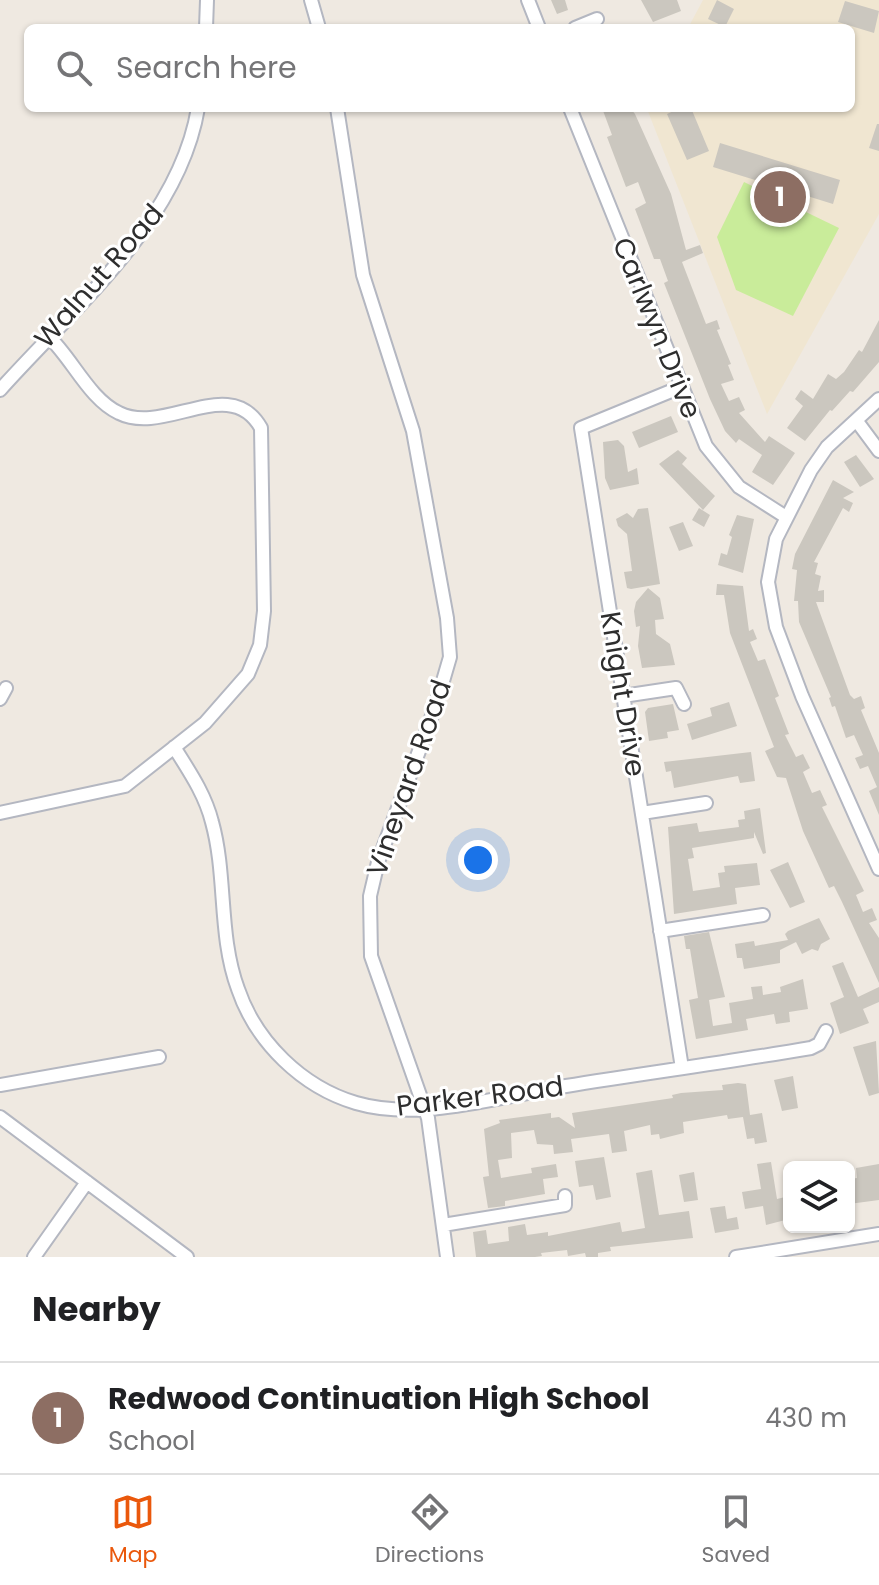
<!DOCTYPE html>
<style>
:root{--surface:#fff;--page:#f6f6f6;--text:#202124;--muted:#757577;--line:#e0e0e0;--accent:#ea580c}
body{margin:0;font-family:Poppins,sans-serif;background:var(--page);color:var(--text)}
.controls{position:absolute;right:24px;bottom:24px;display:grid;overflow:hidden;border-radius:12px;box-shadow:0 2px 6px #0004}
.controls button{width:72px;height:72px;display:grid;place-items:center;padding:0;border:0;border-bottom:2px solid var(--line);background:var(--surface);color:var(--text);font:40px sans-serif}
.you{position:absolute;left:478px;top:860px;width:28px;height:28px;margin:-20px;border:6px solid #fff;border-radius:50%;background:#1a73e8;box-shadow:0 0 0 12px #1a73e833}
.badge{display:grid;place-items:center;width:52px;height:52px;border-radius:50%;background:var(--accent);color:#fff;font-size:26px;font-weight:700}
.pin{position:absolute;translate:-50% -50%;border:4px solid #fff;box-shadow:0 2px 8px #0006}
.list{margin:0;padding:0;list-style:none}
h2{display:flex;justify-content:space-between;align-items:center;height:104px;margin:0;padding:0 32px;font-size:34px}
h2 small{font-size:26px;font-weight:400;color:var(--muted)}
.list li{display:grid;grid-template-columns:52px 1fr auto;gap:24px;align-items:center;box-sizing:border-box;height:112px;padding:0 32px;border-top:2px solid var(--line)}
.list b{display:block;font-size:30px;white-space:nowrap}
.list p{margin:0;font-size:26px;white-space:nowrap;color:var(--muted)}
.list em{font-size:26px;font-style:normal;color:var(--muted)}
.icon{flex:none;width:44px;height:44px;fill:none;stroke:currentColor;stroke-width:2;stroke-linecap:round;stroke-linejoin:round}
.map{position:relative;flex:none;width:879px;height:1257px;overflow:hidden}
.search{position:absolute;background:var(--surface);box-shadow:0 2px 6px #0004;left:24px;right:24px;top:24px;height:88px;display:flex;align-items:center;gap:20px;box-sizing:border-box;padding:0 28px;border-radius:12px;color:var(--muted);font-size:30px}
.sheet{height:216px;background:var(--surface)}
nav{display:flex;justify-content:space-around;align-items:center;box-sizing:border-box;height:112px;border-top:2px solid var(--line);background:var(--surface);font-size:22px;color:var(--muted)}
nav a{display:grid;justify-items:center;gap:4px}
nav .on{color:var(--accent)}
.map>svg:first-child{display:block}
.education{fill:#f0e6d1}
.pitch{fill:#c9ec9a}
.building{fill:#cbc7bf}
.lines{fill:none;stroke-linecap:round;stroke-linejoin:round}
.minor-casing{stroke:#b4b7c1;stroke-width:16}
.minor{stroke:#fff;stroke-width:12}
.labels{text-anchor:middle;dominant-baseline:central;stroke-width:6;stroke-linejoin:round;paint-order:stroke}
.street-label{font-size:28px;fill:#2e2e2e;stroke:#fff}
</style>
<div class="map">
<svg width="879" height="1257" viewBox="0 0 879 1257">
<rect width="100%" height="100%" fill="#efe9e1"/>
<path class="education" d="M703,0H879V214L767,414L647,109L851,108V28H688Z"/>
<path class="pitch" d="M744,182L839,228L793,316L736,290L717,237Z"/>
<path class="building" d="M551,0H565L568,10L557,14Z
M641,0H677L681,11L653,22Z
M717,0L734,9L725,27L708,19Z
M845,1L879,11L874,33L838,22Z
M602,108H630L635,114L671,194L686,250L700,245L703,253L682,262L706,324L717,320L720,329L717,330L731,364L728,365L734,380L721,384L729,401L739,397L745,410L739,413L765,442L769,436L795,453L773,485L752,472L762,455L739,439L736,443L725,431L710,399L664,283L668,281L660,259H654L635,209L646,203L638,182L626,187L607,137L612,135Z
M680,108H691L709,151L687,160L667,114Z
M877,124H879V151L869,148Z
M720,143L840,180L833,204L713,167Z
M879,320V362L853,392L850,391L832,411L830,410L805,441L787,428L803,406L795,399L801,390L813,399L828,374L836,379L844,372L859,350L862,352Z
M671,416L678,432L639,448L632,432Z
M618,440L624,446L628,472L637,468L639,484L610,490L605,478L603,442Z
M678,450L687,458L682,464L715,496L703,510L659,464Z
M856,455L874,479L860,487L844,462Z
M833,480L854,492L843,498L853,503L849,512L843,508L814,562L818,563L815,574L821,576L818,591L824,590V602H816L850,695L854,699L861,696L865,708L861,710L879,753V815L869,791L877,787L868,766L860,769L855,758L863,755L854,735L846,738L835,706L832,707L829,698L831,697L799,622L798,601H794L797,570L792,569L795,554Z
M648,508L660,584L631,589L627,588L624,572L632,571L627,534L618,526L616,519L627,513L633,518L638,509Z
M699,508L710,515L704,527L692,520Z
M737,515L754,519L743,573L718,565L721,553L727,555L732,537L729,535Z
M683,522L693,546L679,551L669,527Z
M717,584L743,586L749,631L753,629L757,639L750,642L758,661L765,659L779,696L775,698L789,734L785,735L796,757L803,754L810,768L803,772L812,793L820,790L827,805L822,807L864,891L856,895L863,912L872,908L877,920L869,923L879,938V983L842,902L834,886L829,888L803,831L786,778L777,777L765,751L774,747L730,633L724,595H716Z
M648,588L660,598L664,619L655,620L656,634L670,644L675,665L642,668L638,646L640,626L636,627L634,611L636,602Z
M729,702L737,726L692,740L687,724L712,716L710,708Z
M673,704L679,730L667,732L668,738L649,741L645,712L648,708Z
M751,752L755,781L740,783L738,776L674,788L671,771L666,772L664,762Z
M760,808L766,853L763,854L754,832V838L692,848L694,858L688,859L693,891L720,887L718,873L725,872L724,866L757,863L760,885L735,888L737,904L674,914L668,827L697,823L699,832L739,827L738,820L745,819L744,811Z
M788,862L805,902L790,908L770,870Z
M819,918L830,939L821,944L818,951L812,949L802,954L796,942L780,950V963L744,969L742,958H737L735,944L754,941L755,946L788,940L785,934L788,931Z
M709,932L725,997L709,1000L713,1026L732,1023L729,1003L753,999L751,987L762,986L763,995L781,992L780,987L803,979L808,1009L789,1012L790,1022L776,1024L774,1014L746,1019L748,1030L696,1039L689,1000L698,998L690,949H686L684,936Z
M843,962L858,997L879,987V1002L863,1009L869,1023L840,1034L830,1003L844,997L832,966Z
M876,1041L879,1093L869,1096L853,1047Z
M793,1076L798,1108L782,1111L774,1080Z
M738,1083L746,1084L750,1115L762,1113L767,1142L755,1144L754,1138L747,1139L743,1117L728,1119L727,1115L683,1122L684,1133L660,1139L659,1134L651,1135L650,1125L624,1131L627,1151L612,1153L609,1134L571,1139L573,1152L554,1154L553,1145L537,1144L534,1130L511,1133L512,1158L498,1160L501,1178L532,1173L531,1168L556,1164L558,1177L543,1179L545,1194L505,1201V1206L488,1208L483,1177L489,1176L484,1129L500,1123L499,1120L551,1113V1118L559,1117L575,1128L572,1113L673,1098L672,1095L681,1093L723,1090L722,1085Z
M604,1157L611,1197L596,1200L593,1185L579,1187L575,1161Z
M771,1162L777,1199L789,1196V1219L766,1225L763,1206L745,1209L742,1192L761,1189L757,1164Z
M879,1164V1200L849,1204V1179L857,1178L856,1168Z
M652,1170L659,1215L689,1211L693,1238L610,1247L611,1251L598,1253V1257H586L585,1253L568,1256L567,1250L541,1253L542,1256L535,1257H476L473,1232L486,1230L488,1244L509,1241L508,1227L525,1224L527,1235L548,1232V1236L620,1222L622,1232L645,1228L636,1173Z
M694,1172L698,1200L684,1202L679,1175Z
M725,1206L727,1219L737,1217L739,1229L715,1233L710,1208Z"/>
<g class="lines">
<g class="minor-casing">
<path id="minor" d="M311,0L319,28
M528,0L539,28
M206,28L207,0
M575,28L597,19
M337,108L363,275L413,431L447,618L450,657L436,705L378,862L370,896L371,956L428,1118L447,1257
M570,108L706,446L739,487L786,517
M681,387L581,428L682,1068
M0,390C73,308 179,222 198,108
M879,399L827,447L811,470L776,539L768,582L776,627L802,696L879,869
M856,420L879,451
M623,696L676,688L684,704
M0,699L6,688
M174,747C189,771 205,794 212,822C227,876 218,935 238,989C256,1042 302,1087 356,1103C421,1122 500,1096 566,1086C647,1073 729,1062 811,1048L819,1044L826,1031
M0,813L125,786L205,723L248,674L260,645L264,611L261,428C230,373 165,436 119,413C89,399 72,358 48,336
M642,813L706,803
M660,931L763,915
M0,1085L159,1057
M0,1117L187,1257
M443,1225L565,1205V1196
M34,1257L87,1182
M736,1257L879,1234"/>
</g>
<use href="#minor" class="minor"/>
</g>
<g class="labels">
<g class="street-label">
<text transform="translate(99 276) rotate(-49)">Walnut Road</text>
<text transform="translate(657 328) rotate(68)">Carlwyn Drive</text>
<text transform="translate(623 694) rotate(81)">Knight Drive</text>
<text transform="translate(409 778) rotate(-71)">Vineyard Road</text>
<text transform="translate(480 1096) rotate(-7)">Parker Road</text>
</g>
</g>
</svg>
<div class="controls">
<button><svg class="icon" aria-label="layers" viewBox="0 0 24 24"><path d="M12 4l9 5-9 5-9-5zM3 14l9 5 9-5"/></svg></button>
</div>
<div class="you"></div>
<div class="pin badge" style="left:780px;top:197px;background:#8d6e63">1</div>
<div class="search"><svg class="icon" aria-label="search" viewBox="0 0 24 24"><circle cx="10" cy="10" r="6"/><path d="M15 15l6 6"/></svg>Search here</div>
</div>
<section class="sheet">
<h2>Nearby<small></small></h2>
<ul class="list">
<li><span class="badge" style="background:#8d6e63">1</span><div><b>Redwood Continuation High School</b><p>School</p></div><em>430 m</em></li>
</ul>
</section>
<nav>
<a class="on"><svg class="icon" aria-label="map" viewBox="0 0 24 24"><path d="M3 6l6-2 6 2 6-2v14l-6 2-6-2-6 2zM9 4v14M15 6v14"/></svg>Map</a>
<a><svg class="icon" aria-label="directions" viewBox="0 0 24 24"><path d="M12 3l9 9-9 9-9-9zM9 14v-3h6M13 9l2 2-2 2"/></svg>Directions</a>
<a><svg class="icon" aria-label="saved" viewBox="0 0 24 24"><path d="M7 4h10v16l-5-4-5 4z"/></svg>Saved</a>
</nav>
